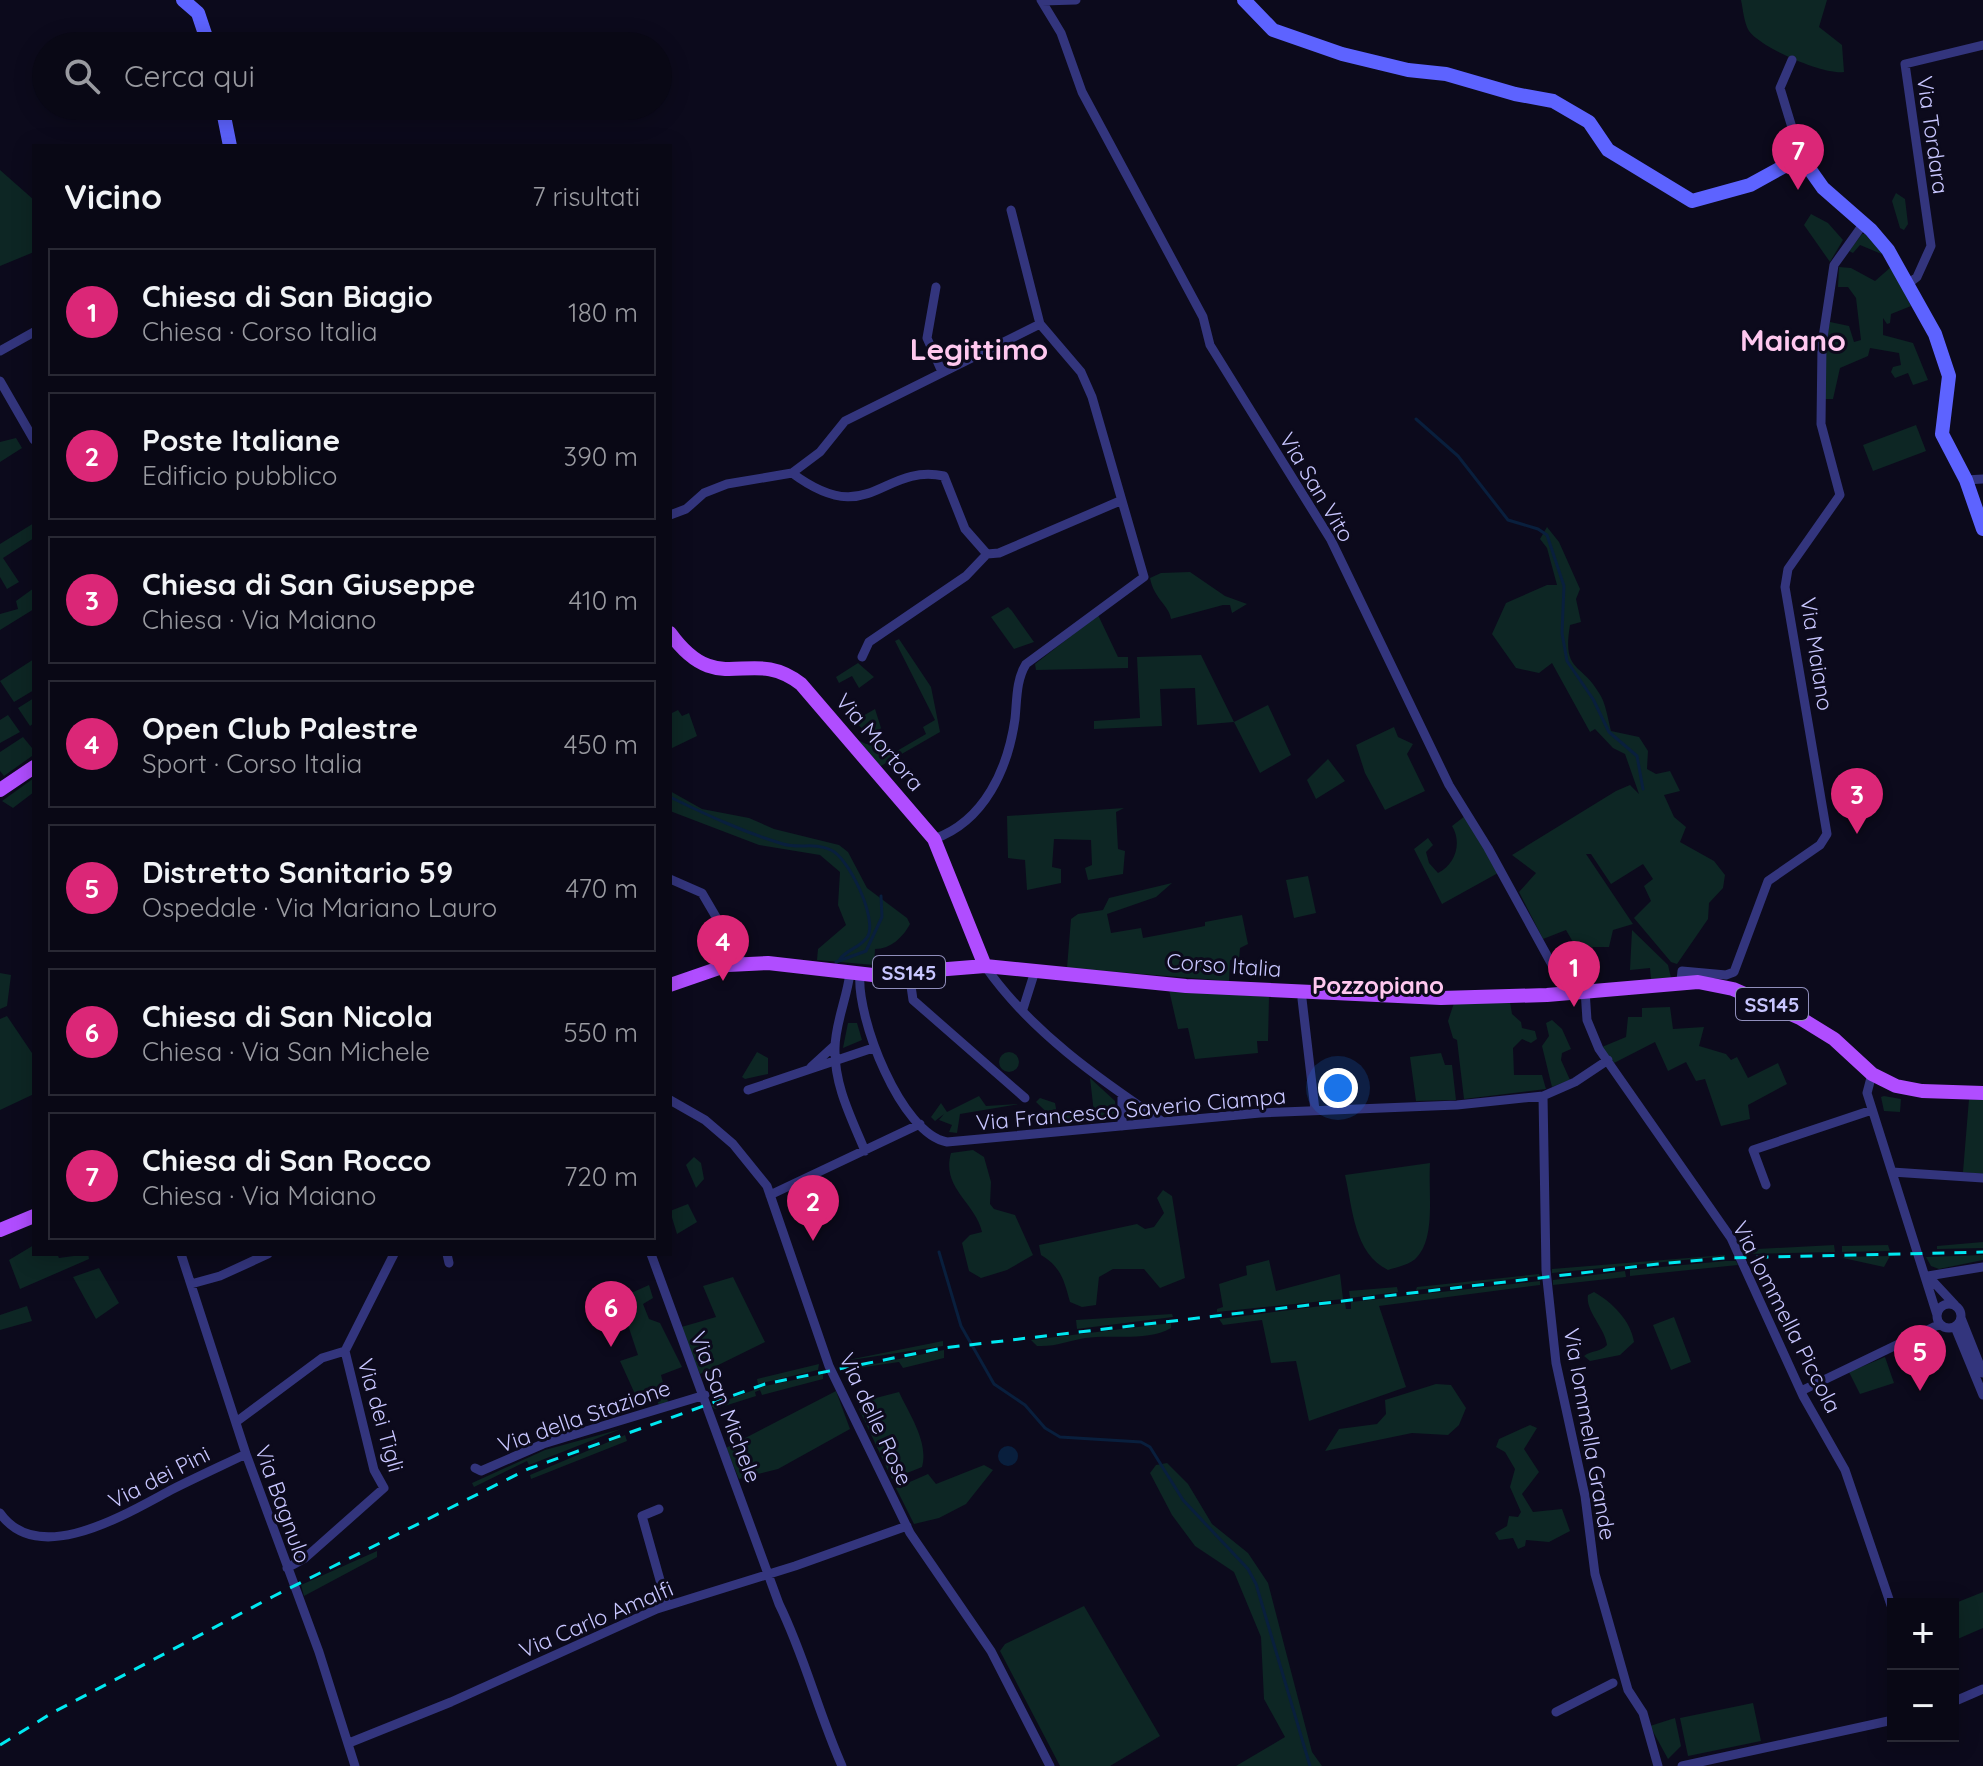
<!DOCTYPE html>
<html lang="it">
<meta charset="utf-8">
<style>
:root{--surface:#090815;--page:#171622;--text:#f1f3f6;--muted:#999aa0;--line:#292934;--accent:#db2777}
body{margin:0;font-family:Quicksand,sans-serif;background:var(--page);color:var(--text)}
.controls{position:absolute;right:24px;bottom:24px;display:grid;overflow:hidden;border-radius:0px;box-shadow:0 4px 20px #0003}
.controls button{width:72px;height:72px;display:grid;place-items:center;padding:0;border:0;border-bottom:2px solid var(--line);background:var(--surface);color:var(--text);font:40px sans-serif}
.you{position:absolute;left:1338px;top:1088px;width:28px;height:28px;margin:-20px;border:6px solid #fff;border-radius:50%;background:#1a73e8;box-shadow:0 0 0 12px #1a73e833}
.badge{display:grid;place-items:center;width:52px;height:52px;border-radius:50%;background:var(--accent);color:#fff;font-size:26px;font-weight:700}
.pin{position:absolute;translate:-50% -66px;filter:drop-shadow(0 2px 4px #0008)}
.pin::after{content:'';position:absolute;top:42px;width:28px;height:24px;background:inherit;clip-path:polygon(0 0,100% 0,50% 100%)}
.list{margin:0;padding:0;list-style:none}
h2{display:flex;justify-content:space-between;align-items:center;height:104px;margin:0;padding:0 32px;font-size:34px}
h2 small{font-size:26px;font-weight:400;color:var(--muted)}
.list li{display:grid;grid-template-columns:52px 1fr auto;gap:24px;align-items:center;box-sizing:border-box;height:128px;margin:0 16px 16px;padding:0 16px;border:2px solid var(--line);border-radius:0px}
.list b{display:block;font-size:30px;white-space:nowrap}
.list p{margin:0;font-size:26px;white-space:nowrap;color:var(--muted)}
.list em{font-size:26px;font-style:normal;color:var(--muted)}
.icon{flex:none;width:44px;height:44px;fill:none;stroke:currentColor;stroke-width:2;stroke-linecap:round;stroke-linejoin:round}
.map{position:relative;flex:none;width:1983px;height:1766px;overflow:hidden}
.search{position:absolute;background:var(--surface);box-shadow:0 4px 20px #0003;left:32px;top:32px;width:640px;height:88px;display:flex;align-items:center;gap:20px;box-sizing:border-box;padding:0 28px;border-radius:44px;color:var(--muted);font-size:30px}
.panel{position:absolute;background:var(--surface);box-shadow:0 4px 20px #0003;left:32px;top:144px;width:640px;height:1112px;border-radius:0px}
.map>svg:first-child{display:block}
.green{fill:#0d2624}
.water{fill:#091f3d}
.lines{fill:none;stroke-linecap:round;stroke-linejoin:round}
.stream{stroke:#091f3d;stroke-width:3}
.street{stroke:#33357d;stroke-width:9}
.secondary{stroke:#5d63ff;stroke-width:14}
.primary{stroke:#b04dff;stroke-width:14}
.rail{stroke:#00e9f1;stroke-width:3;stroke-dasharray:12 10;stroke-linecap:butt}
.labels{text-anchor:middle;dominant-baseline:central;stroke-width:6;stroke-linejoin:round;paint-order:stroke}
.shield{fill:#0c0a1c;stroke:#908ebb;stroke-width:2}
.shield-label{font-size:20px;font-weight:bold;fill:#c8c6ff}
.street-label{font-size:22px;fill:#c8c6ff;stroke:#0c0a1c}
.neighbourhood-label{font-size:24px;font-weight:bold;fill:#ffc8ef;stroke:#0c0a1c}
.district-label{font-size:30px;font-weight:bold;fill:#ffc8ef;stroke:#0c0a1c}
</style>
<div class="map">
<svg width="1983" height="1766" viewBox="0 0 1983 1766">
<rect width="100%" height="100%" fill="#0c0a1c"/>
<path class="green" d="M1741,0H1827L1819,27L1842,45L1844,72C1824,75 1761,48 1749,31C1744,23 1743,9 1741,0Z
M0,170L34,200V252L0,266Z
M1896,193L1905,199L1908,224L1904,230L1900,228L1892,201Z
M1811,214L1828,223L1843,240L1830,262L1804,225Z
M1862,234H1865L1884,255L1860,245L1853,253L1849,251Z
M1839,267L1851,268L1875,281L1891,267L1911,306L1891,314L1890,323L1887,324L1883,318V335L1913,343L1928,380L1913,385L1908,373L1895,378L1891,372L1893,367L1901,365L1899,353L1870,348L1868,356L1840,368L1833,399H1825L1826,342L1830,322L1849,326L1854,342L1861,340L1856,298L1848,287H1838Z
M1916,425L1926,451L1873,471L1863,445Z
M16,438L22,448L0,462V442Z
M34,523V538L3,558L19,582L7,589L0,577V544Z
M1547,527L1559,542L1580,589L1576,599L1581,622L1570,625C1562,673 1581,662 1599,693C1606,703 1608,720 1611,731L1639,737L1648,751L1647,769L1656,774L1670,771L1680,791L1664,795L1674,817L1686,827L1680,842L1714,861L1725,875L1723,888L1709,903L1708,919L1677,964L1671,962L1634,918L1651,901L1644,886L1653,879L1643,864L1611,884L1591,854H1586L1633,924L1613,930L1609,947H1593L1585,953L1577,949L1566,930L1543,939L1519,892L1536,873L1512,855L1616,791L1630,785L1639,794L1625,754L1613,748L1595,729L1590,732L1552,663L1539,673L1516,668L1492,634L1506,603L1547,585H1557L1547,548L1540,539Z
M1190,572L1225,596L1247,604L1232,613L1230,605H1223L1171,619C1169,605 1154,599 1150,578L1161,573Z
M34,588V609L0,630V614L18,609L16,601Z
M1008,607L1012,611L1034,642L1014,649L991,617Z
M1098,615L1118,657H1128V668L1036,670L1035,664Z
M899,639L931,687L940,732L879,767L856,739L866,744L881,740L890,755L926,734L923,727L935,720L895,641Z
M1201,655L1234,722L1268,705L1291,755L1260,773L1234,722L1197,725L1195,688L1160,689L1162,726L1094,729V721L1140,718L1137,657Z
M34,659V690L14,702L0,681Z
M858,663L874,677L859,688L852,676L839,683L836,677Z
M34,698V723L30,726L18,708Z
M875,709L881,728L875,734H868L854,721Z
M678,710L682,716L689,713L697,736L670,749V714Z
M8,715L20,732L0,743V720Z
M1394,727L1398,737L1413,744L1407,754L1425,791L1385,810L1365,773L1356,745Z
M23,737L32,748V756L4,776L0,771V752Z
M1328,759L1345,781L1316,799L1307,780Z
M34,778V792L13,808L2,801Z
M670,791L702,809L749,818L774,829L839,845L848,852L867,888L907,918L910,924C903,937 891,949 875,949L874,965L817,960L818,949L846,925L838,905L840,872L820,855L759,845L670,811Z
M1124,808L1116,812L1118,849L1125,851L1123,874L1088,880L1085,868L1092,865L1091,840L1054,839L1052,867L1061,869V883L1027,890L1025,860L1008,858L1007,816Z
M1465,816L1498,873L1442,904L1414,849L1428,838L1433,845L1426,852L1429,863L1438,873C1456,864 1462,842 1452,826Z
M1308,876L1316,913L1294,918L1286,880Z
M1172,883L1156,897L1107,914L1111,933L1141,928L1143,938C1165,934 1185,930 1205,926V922L1242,915L1248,944L1240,948L1239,960H1230L1229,981L1067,968L1071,919L1078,914L1103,910L1109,898Z
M1632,930L1668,965L1671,978L1651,979L1650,968L1630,970Z
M0,973L11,975L7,1006L0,1009Z
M1169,990L1269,997L1268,1041H1257L1258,1053L1195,1059L1188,1028L1178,1029Z
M1510,1002L1512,1014L1521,1022L1522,1028L1535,1031L1537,1039L1531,1043L1522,1039L1513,1048L1514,1075H1542L1546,1089L1464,1099L1457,1040L1453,1038L1448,1021L1454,1003Z
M1670,1007L1673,1029L1704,1027L1699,1046L1726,1054L1731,1060L1737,1057L1748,1078L1778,1063L1787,1084L1748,1105L1750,1119L1721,1126L1705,1079L1696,1081L1686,1062L1668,1071L1655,1042L1614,1063L1602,1047L1626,1037L1628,1017H1642V1008Z
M7,1016L34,1056V1094L0,1110V1019Z
M1552,1020L1562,1029L1571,1049L1562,1053L1561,1060L1570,1080L1552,1087L1542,1046L1549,1036L1546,1023Z
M848,1023H857L862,1040L843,1048Z
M757,1052L768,1058V1074L745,1079L742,1077Z
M999 1062a10 10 0 1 1 20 0a10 10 0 1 1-20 0Z
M1441,1053L1445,1065H1452L1456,1100L1416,1101L1410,1057Z
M1090,1078L1115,1101L1116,1110L1110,1118L1086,1121L1088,1116L1094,1113Z
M979,1096L986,1106L1019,1104L960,1114L957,1133L949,1132L952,1125L939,1120L944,1114L935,1121L931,1117L941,1103L947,1112Z
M1884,1096L1901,1099L1900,1112L1884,1111L1881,1097Z
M1040,1098L1055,1103L1057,1114L1074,1116L1073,1123L1059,1124L1036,1102Z
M1969,1099L1983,1100V1174L1963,1172Z
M973,1150L984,1157L991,1182L990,1204L994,1209L1015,1215L1033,1255L1007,1270L981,1278L969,1271L962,1243L970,1235L982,1232C975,1202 941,1188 951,1153Z
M694,1157L701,1163L704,1179L696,1188L686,1165Z
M1430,1163C1428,1191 1436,1237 1417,1257C1412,1264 1397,1267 1388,1270C1354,1253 1353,1210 1345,1175Z
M1163,1190L1172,1196L1185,1278L1160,1288L1144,1269H1113L1099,1277L1096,1305L1082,1307L1070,1302C1064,1280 1061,1267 1041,1255L1039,1245L1137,1224L1145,1229L1154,1227L1164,1213L1157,1198Z
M688,1204L697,1222L677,1234L670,1211Z
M1983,1242V1248L1937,1249V1246Z
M34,1245V1254H57L59,1258L88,1254L89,1259L20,1289L9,1260Z
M1834,1245L1835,1252L1741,1254L1740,1250Z
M1888,1245L1890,1251L1842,1252V1246Z
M1725,1255V1256L1552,1273V1269Z
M1983,1255V1260L1939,1269L1931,1266L1926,1257Z
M1890,1256L1884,1267L1843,1258L1844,1257Z
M1269,1260L1276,1291L1340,1274L1343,1299L1217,1312V1309L1223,1307L1219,1284L1247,1275L1246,1266Z
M1725,1261H1736L1738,1265L1630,1276V1270Z
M99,1268L119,1303L96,1319L73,1277Z
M1625,1271L1626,1277L1553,1285V1280Z
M1539,1274L1540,1276L1416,1290L1417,1287Z
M733,1277L765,1342L700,1374L678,1328L716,1317L703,1286Z
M1540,1281V1285L1379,1306L1406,1387L1309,1421L1296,1361L1271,1363L1262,1320L1223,1325L1219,1319L1345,1303L1346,1309H1351V1302Z
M649,1285L653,1298L643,1304L649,1319L660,1323L682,1367L661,1375L668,1402L659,1405L651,1387L635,1394L620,1361L638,1355L625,1316L608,1321L602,1316V1306Z
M1397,1287L1398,1292L1350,1298L1349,1291Z
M1594,1292C1612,1302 1631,1321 1634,1342L1620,1355L1590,1361L1584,1356C1592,1350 1601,1352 1607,1345C1605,1328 1585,1311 1588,1295Z
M27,1306L32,1321L0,1330V1315Z
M1172,1314L1173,1317L1077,1329L1076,1320Z
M1674,1317L1691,1362L1671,1370L1653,1325Z
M1171,1323V1328C1147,1342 1113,1334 1085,1338C1067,1341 1056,1347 1037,1346L1031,1340Z
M943,1341V1346L838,1362Z
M944,1350V1358L903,1368L899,1362L844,1370Z
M1885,1357L1894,1383L1860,1394L1849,1372Z
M819,1364L818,1370L758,1384L757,1379Z
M823,1374V1379L762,1395L760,1390L755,1392L756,1396L715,1409L711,1406L765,1386Z
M1436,1384L1451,1385L1466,1408L1459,1425L1448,1435L1412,1433L1325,1451L1339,1429L1377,1424L1386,1414L1385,1400Z
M836,1391L850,1429L778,1469L739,1479L726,1448Z
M899,1392C909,1414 929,1442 922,1467L892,1479L859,1409L868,1400Z
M1530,1425L1537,1428L1524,1449L1539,1472L1522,1494L1533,1512L1562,1509L1570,1531L1549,1542L1526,1540L1525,1546L1518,1549L1513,1538L1499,1540L1495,1533L1507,1526L1509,1516L1518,1517L1521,1512L1510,1487L1515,1469L1505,1452L1496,1447L1499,1439Z
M621,1429L529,1465L527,1461L474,1487L472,1483L545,1450Z
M625,1435L627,1441L531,1479L530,1475Z
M1167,1463L1188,1484L1212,1524L1248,1553L1268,1583L1312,1752L1322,1766H1236L1285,1737L1264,1699L1261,1637L1234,1572L1195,1546L1172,1515L1150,1473L1156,1465Z
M984,1465L993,1470L966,1504L939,1518L914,1524L896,1488L928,1474L936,1484Z
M377,1551V1557L304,1596L301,1585Z
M1983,1592V1628L1953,1641V1604Z
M1084,1606L1160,1736L1110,1766H1060L1000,1651L1005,1644Z
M1753,1703L1761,1741L1688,1756L1680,1718Z
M1675,1718L1681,1746L1668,1759L1650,1726Z"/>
<path class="water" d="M998 1456a10 10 0 1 1 20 0a10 10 0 1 1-20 0Z"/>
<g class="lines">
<path class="stream" d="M1416,419L1458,456L1508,520L1538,529L1547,535L1564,586L1562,633L1567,661L1593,699L1609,732L1637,756L1643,789
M670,797C707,815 743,832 783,844C799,849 815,842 831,850C849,858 877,918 868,936C861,948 847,949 840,959
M836,962L866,951L882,917L881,896
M939,1252L961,1326L994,1384L1025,1405L1045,1428L1060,1437L1141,1442L1150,1447L1183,1500L1248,1569L1256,1584L1310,1766"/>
<path class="street" d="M1041,0L1061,33L1082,92L1203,317L1210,345L1331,540L1449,785L1488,848L1567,992
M1042,1L1076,0
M1792,60L1780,88L1801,157
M1908,284L1917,277L1931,246L1905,64L1983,45
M936,287L927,338L942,372
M0,351L34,332
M0,381L34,440
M792,473C870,531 881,463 944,476L965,529L987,554L999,553L1120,501
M1966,480L1983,479
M670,515L686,509L704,493L727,484L792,473L820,452L845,421L1040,324
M862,657L869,642L966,576L987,554
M934,839C985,821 1008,768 1015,719C1017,700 1016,680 1026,664L1144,577L1092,397L1081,372L1040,324L1011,210
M670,879L702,893L743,963
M985,966C1030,1031 1099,1079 1163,1122
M909,972L913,1000L1025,1098
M850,973C847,998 835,1024 835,1048C834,1085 851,1117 865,1151
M860,974C856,1017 901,1134 947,1142L1260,1113L1457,1105L1543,1096L1575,1082L1608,1060
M1681,981L1682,971L1726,975L1734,972L1768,881L1820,845L1827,834L1785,587L1788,569L1840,495L1821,424L1822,344L1834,265L1864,223
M1585,990L1587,1020L1599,1049L1731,1238L1803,1396L1845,1470L1893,1611
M1302,999L1315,1110
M1023,1009L1035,971
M811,1067L835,1045
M1872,1074L1867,1093L1937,1315
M748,1090L873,1048
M1543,1096L1546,1270L1556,1363L1585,1496L1595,1574L1628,1690L1643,1713L1658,1766
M670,1100L705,1120L733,1144L767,1186L829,1366L910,1533L991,1651L1050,1766
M1122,1126V1097
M1892,1172L1983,1178
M1766,1185L1753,1150L1872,1110
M770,1195L920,1124
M181,1254L246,1454L319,1652L355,1766
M447,1254L449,1263
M651,1254L779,1604C805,1657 818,1712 842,1766
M1928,1276L1983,1267
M1928,1276L1955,1305
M191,1284L220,1276L268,1254
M1937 1316a12 12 0 1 1 24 0a12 12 0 1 1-24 0Z
M1961,1318L1983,1373
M1955,1327L1983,1395
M1801,1391L1940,1324
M236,1422L322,1358L345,1351L394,1254
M475,1468L481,1471L543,1444L705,1395
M659,1509L642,1516L667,1605
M0,1513C39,1569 129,1512 173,1489C197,1477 221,1466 246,1454
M287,1568L305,1558L384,1488L374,1470L345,1351
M1953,1702L1983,1689
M1556,1712L1613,1683
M349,1743L451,1702L657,1609L795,1566L907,1526
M1682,1766L1893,1720"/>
<path class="secondary" d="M183,0L198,13L209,46
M1244,0L1273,30L1342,54L1408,70L1446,74L1515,94L1553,101L1589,122L1608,150L1692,201L1750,185L1801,157L1823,188L1871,230L1888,250L1935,334L1949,376L1942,434L1966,480L1983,529
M222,106L230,146"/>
<path class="primary" d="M670,633C719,701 750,644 801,684L934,839L985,966
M0,790L34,767
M670,985L728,965L768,963L873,975L985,966L1186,986L1441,998L1547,995L1698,982L1733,989L1800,1018L1834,1039L1872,1074L1896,1086L1922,1091L1983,1093
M0,1230L34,1216"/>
<path class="rail" d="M0,1745L52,1713L274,1596L528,1469L765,1384L943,1348L1658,1264L1725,1258L1983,1252"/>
</g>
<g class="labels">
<g class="shield">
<rect x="873" y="956" width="72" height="32" rx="6"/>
<rect x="1736" y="988" width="72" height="32" rx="6"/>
</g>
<g class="shield-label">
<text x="909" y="972">SS145</text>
<text x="1772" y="1004">SS145</text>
</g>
<g class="street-label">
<text transform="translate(1933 135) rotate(82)">Via Tordara</text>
<text transform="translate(1317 487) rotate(59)">Via San Vito</text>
<text transform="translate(1817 654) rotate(81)">Via Maiano</text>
<text transform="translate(880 742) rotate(49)">Via Mortora</text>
<text transform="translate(1224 965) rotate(4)">Corso Italia</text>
<text transform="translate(1131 1109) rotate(-5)">Via Francesco Saverio Ciampa</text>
<text transform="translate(1787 1317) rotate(63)">Via Iommella Piccola</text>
<text transform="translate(726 1407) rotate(69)">Via San Michele</text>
<text transform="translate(381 1415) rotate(74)">Via dei Tigli</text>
<text transform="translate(584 1416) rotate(-19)">Via della Stazione</text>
<text transform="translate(876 1419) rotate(65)">Via delle Rose</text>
<text transform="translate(1590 1434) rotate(80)">Via Iommella Grande</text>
<text transform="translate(159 1477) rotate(-27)">Via dei Pini</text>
<text transform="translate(283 1504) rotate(70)">Via Bagnulo</text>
<text transform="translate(596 1619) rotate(-23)">Via Carlo Amalfi</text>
</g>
<g class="neighbourhood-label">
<text x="1378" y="985">Pozzopiano</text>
</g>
<g class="district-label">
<text x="1793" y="340">Maiano</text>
<text x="979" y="349">Legittimo</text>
</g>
</g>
</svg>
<div class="controls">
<button>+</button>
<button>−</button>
</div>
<div class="you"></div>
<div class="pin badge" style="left:1574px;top:1007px">1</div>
<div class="pin badge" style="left:813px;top:1241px">2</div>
<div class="pin badge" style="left:1857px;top:834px">3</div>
<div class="pin badge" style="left:723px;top:981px">4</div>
<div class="pin badge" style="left:1920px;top:1391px">5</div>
<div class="pin badge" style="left:611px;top:1347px">6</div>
<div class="pin badge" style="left:1798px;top:190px">7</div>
<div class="search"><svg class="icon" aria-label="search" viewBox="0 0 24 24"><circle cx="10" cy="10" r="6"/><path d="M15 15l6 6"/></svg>Cerca qui</div>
<section class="panel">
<h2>Vicino<small>7 risultati</small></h2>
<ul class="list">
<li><span class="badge">1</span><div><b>Chiesa di San Biagio</b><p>Chiesa · Corso Italia</p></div><em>180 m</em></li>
<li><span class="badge">2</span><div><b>Poste Italiane</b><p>Edificio pubblico</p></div><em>390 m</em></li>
<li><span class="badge">3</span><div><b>Chiesa di San Giuseppe</b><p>Chiesa · Via Maiano</p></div><em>410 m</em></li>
<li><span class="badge">4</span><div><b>Open Club Palestre</b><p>Sport · Corso Italia</p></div><em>450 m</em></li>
<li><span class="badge">5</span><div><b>Distretto Sanitario 59</b><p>Ospedale · Via Mariano Lauro</p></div><em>470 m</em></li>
<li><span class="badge">6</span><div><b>Chiesa di San Nicola</b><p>Chiesa · Via San Michele</p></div><em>550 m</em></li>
<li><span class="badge">7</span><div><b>Chiesa di San Rocco</b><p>Chiesa · Via Maiano</p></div><em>720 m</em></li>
</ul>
</section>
</div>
